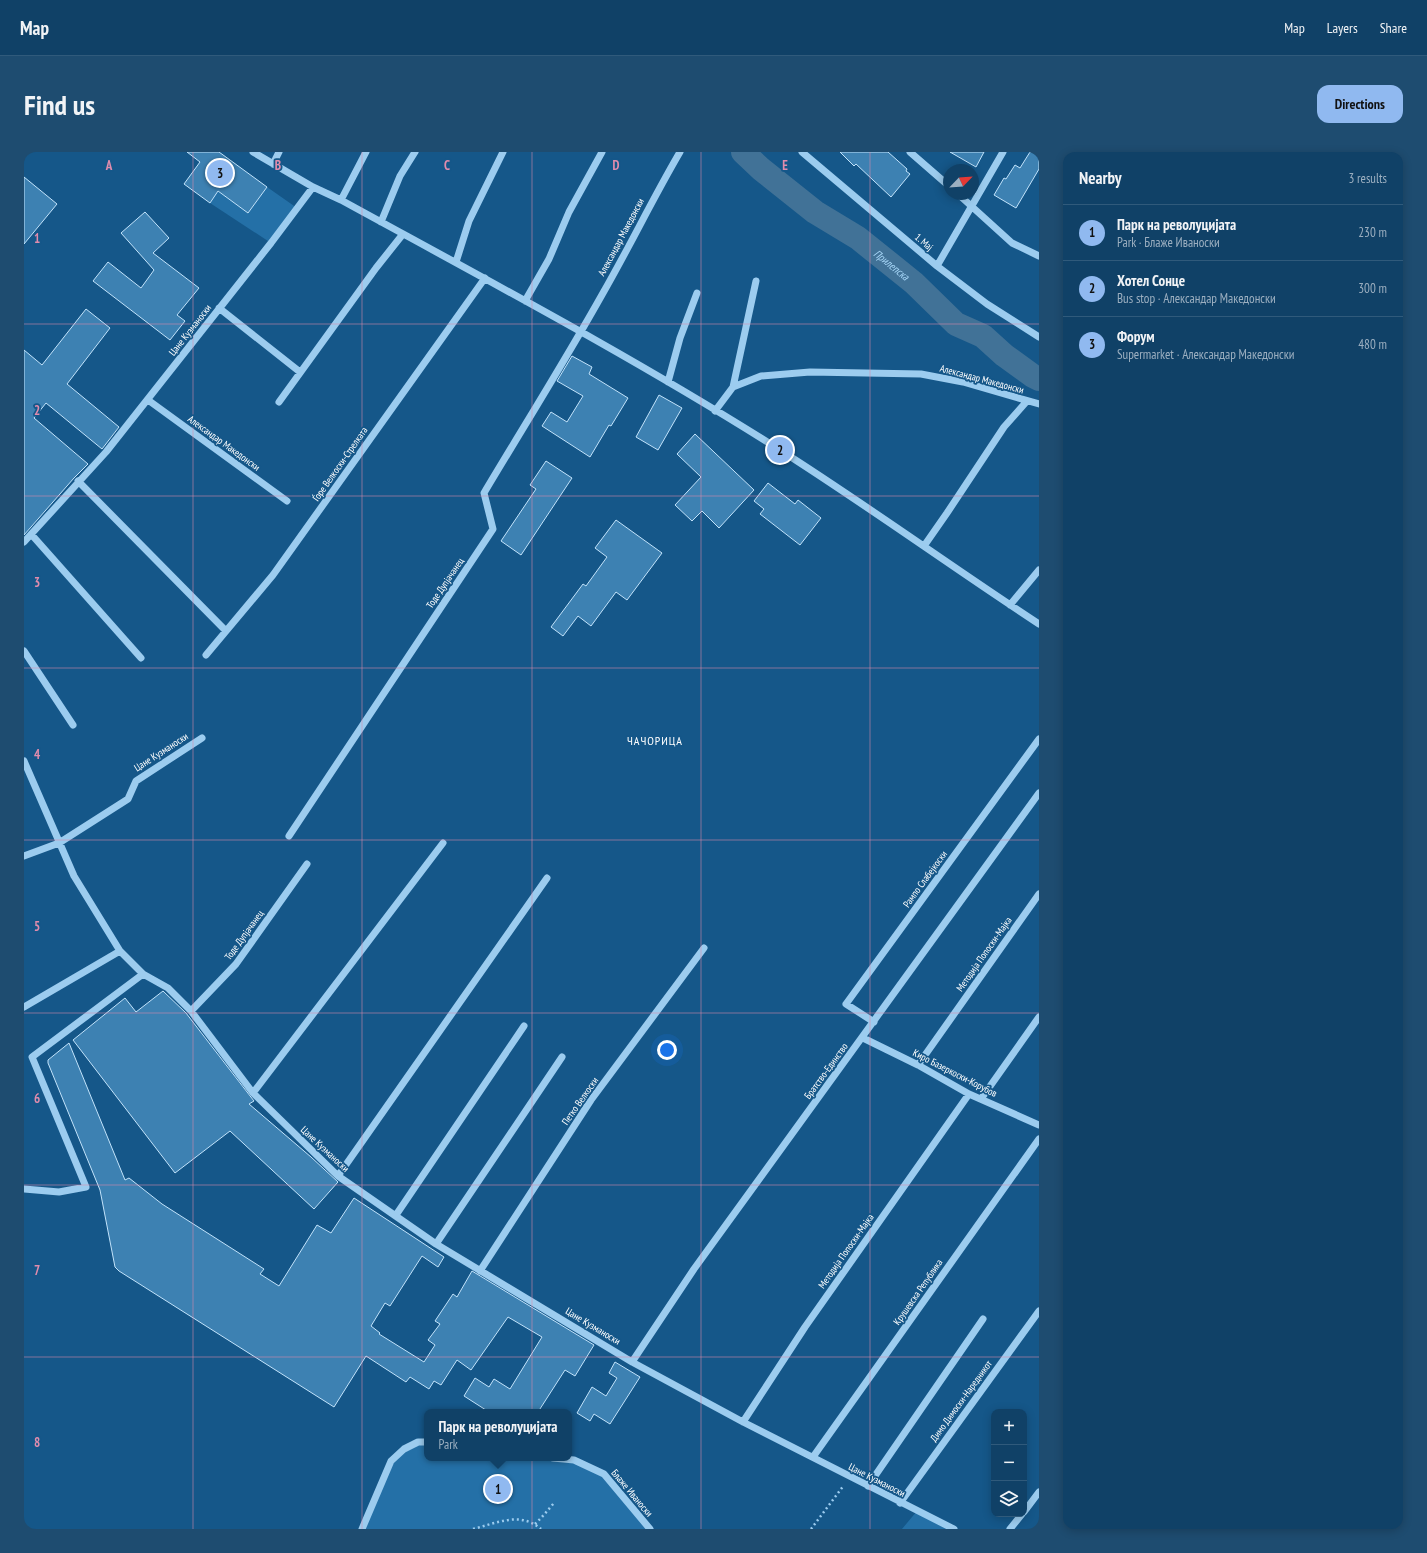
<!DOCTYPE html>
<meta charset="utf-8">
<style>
:root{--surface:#104167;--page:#1e4c70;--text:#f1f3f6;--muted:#9cafc0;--line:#305a7b;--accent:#90b9f0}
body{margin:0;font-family:"PT Sans Narrow",sans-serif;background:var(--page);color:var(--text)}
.controls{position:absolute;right:12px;bottom:12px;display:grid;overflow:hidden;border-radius:8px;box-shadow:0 2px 10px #0003}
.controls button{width:36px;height:36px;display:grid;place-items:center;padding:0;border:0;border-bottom:1px solid var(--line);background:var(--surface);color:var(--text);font:20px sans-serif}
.compass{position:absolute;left:919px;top:12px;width:36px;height:36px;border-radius:50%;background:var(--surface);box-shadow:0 2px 10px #0003;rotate:65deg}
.you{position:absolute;left:643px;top:898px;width:14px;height:14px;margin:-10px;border:3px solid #fff;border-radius:50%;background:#1a73e8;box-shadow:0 0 0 6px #1a73e833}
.badge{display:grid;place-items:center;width:26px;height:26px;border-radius:50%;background:var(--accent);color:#111;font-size:13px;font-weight:700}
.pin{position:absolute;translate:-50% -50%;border:2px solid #fff;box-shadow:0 1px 4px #0006}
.popup{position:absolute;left:400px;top:1257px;width:148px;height:52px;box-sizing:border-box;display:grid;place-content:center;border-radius:8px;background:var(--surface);filter:drop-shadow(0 1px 3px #0005);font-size:13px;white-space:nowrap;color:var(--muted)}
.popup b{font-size:15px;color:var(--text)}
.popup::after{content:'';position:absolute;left:50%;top:100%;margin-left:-8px;border:8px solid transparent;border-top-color:var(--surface)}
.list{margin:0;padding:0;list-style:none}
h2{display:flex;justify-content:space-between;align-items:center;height:52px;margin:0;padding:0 16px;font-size:17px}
h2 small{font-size:13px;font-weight:400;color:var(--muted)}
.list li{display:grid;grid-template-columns:26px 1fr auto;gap:12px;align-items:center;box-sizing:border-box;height:56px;padding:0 16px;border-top:1px solid var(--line)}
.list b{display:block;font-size:15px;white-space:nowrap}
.list p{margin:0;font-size:13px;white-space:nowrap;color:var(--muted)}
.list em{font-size:13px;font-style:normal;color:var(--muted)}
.icon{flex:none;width:22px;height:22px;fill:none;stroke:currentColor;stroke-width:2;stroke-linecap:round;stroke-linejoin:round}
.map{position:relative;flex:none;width:1015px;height:1377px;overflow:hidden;border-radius:12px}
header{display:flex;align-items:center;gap:24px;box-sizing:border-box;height:56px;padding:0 20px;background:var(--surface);border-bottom:1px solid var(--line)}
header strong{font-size:19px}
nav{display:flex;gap:22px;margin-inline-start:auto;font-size:14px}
.intro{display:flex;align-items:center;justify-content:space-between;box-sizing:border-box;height:96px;padding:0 24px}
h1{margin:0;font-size:28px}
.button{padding:10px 18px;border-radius:12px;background:var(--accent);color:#111;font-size:14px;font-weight:700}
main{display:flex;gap:24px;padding:0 24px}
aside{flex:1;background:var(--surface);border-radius:12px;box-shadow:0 2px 10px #0003}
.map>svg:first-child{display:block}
.green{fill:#2470a7}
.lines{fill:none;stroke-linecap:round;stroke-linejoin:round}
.river{stroke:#417297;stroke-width:24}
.building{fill:#3d81b2;stroke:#c2e3fb}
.path{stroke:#9cccef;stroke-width:2.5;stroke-dasharray:2 3;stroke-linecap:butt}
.minor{stroke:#9cccef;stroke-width:7}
.grid{fill:none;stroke:#e08cad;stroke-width:1;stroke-opacity:0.55}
.labels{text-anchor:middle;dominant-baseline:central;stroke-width:3.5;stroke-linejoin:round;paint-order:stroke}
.street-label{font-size:10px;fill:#fff;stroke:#155789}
.water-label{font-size:11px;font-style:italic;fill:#a7d6f7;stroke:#155789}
.quarter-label{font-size:12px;letter-spacing:1px;fill:#fff;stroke:#155789}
.grid-label{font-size:13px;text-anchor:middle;font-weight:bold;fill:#e08cad;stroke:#155789;stroke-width:3.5;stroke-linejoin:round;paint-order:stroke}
</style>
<header>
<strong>Map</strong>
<nav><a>Map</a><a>Layers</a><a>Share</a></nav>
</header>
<div class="intro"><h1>Find us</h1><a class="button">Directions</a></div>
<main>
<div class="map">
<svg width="1015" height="1377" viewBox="0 0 1015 1377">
<rect width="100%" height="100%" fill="#155789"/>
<path class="green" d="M243,35L273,56L247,91L186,51L194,39L224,61Z
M403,1290V1306H529L550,1308L580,1322L626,1377H338L367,1309L380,1297Z
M893,1359L930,1377H878Z"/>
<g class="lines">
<path class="river" id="s1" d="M719,0L737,17L791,60L834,86L890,131L932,172L959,184L980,203L1009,224L1015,227"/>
</g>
<path class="building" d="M163,0H195L243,35L224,61L194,39L186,51L160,32L176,10Z
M816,0H864L883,17L882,19L886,22L867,45L832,12L830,14Z
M926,0H960L952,15Z
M1006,0H1015V17L992,56L970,43L980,26L982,27L991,13L996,16Z
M0,25L33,52L0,92Z
M121,60L145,86L129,101L175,136L153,163L161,169L146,188L69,129L84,110L117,136L130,118L97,81Z
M62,157L86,176L43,232L95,275L78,297L22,251L10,266L64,312L50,326L0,383V198L18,213Z
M548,204L568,215L565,222L604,246L587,274L585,273L566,305L518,274L527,260L543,270L559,244L533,229Z
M635,243L658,256L634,298L612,285Z
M671,282L730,338L695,376L678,359L668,369L651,353L677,325L653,302Z
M522,309L548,326L497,403L477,389L512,337L506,333Z
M744,331L771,352L774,348L797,366L776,393L736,362L740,357L730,349Z
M592,368L638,401L603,448L592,440L567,474L554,464L539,484L527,475L559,432L562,434L583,405L571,396Z
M139,839L162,861L230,949L225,952L287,1005L314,1030L290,1057L206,979L151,1021L49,888L101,846L112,860Z
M45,891L101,1028L105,1026L138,1052L240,1117L236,1122L255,1134L293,1073L307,1081L330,1046L420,1105L414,1115L398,1104L366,1154L361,1151L347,1174L356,1181L355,1182L400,1210L411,1193L404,1188L416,1172L411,1169L429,1142L433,1145L448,1119L570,1193L551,1224L541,1218L514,1260H465L440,1244L451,1226L465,1235L470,1227L486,1237L518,1185L484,1165L447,1218L433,1208L417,1233L410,1229L405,1237L386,1225L382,1230L342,1204L310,1255L95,1119L91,1115L76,1038L24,911V908Z
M591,1210L616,1225L586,1272L570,1262L566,1269L553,1261L568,1235L582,1244L593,1226L585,1221Z"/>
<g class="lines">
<path class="path" d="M511,1372L518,1365L530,1351
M449,1377C473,1371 496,1359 517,1377
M787,1377L820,1333"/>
<path class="minor" d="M229,0L289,35L317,48C465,129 614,208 756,298C844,354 928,415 1015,472
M778,0L913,114L963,152L1015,185
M886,0L925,34
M249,12L255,0
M934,42L988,91L1015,104
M317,48L342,0
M357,70L376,24L391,0
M432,110L445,69L479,0
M913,114L979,0
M501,149L525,107L545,60L578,0
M195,156L276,220
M644,230L656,186L673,141
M709,235L732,129
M124,248L263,349
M255,250L352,116L379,82
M691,259L709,235L737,224L786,220L897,222L939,230L1015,252
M54,329L202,479
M7,382L117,506
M0,390L82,300L247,91L289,35
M900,394L923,361L980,275L1003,249
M986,453L1015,418
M0,499L49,573
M182,503L249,423L461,126
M0,609L50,724L96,799L119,822L144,836L167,859L229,941L314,1024L412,1092L608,1210L719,1270L930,1377
M265,684L469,377L460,341C500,274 541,209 579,141C606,94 629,46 656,0
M0,704L35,691L104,647L112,629L178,586
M0,855L96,799
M167,859L212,812L283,712
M850,870L822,852L1015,587
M839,886L894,913L945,942L1015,973
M894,913L1015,742
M229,941L419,691
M957,947L1015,865
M314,1024L523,726
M0,1037L35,1040L62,1035L8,905L119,822
M372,1063L500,874
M412,1092L538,905
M456,1119L567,948L680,796
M608,1210L670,1117L1015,641
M719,1270L781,1175L945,942
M789,1305L1015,987
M529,1306L550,1308L580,1322L626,1377
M844,1334L959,1167
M876,1351L1015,1159
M1000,1360L1015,1340
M338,1377L367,1309L380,1297L394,1290H403
M986,1377L998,1362"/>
</g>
<path class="grid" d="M169,0V1377M338,0V1377M508,0V1377M677,0V1377M846,0V1377M0,172H1015M0,344H1015M0,516H1015M0,688H1015M0,861H1015M0,1033H1015M0,1205H1015"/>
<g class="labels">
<g class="street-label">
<text transform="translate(597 85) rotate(-62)">Александар Македонски</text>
<text transform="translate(900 90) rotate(40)">1. Мај</text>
<text transform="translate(166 178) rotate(-52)">Цане Кузманоски</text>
<text transform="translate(958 227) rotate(15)">Александар Македонски</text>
<text transform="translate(200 291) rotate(36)">Александар Македонски</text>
<text transform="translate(316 312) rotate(-55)">Ѓоре Велкоски-Стрелката</text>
<text transform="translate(421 431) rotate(-56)">Тоде Дупјачанец</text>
<text transform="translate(137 600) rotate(-33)">Цане Кузманоски</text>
<text transform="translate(901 727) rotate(-54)">Рампо Слабејкоски</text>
<text transform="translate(220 783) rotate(-54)">Тоде Дупјачанец</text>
<text transform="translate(960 802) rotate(-55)">Методија Попоски-Мајка</text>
<text transform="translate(802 919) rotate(-54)">Братство-Единство</text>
<text transform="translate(931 921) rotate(27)">Киро Базеркоски-Корубов</text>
<text transform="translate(556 949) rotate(-55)">Петко Велкоски</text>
<text transform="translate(301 997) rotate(43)">Цане Кузманоски</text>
<text transform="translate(822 1099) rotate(-55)">Методија Попоски-Мајка</text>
<text transform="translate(894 1140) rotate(-55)">Крушевска Република</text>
<text transform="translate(569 1174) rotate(31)">Цане Кузманоски</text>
<text transform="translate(937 1249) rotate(-54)">Димо Димоски-Наредникот</text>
<text transform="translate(853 1328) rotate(27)">Цане Кузманоски</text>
<text transform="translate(608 1341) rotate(50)">Блаже Иваноски</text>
</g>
<g class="water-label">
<text stroke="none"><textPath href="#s1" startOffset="187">Прилепска</textPath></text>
</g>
<g class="quarter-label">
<text x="631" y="588">ЧАЧОРИЦА</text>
</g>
</g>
<g class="grid-label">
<text x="85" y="18">A</text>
<text x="254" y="18">B</text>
<text x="423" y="18">C</text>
<text x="592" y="18">D</text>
<text x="761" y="18">E</text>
<text x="13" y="91">1</text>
<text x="13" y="263">2</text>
<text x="13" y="435">3</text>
<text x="13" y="607">4</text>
<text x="13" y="779">5</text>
<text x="13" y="951">6</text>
<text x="13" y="1123">7</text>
<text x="13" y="1295">8</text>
</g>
</svg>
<div class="controls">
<button>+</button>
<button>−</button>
<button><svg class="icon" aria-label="layers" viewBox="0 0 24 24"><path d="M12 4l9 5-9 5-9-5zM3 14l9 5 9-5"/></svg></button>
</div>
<svg class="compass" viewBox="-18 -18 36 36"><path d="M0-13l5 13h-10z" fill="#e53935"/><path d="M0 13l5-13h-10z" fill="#9cafc0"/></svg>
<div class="you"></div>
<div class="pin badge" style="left:474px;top:1337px">1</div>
<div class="popup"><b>Парк на револуцијата</b>Park</div>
<div class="pin badge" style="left:756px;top:298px">2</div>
<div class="pin badge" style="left:196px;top:21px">3</div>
</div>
<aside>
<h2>Nearby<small>3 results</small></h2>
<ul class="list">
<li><span class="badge">1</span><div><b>Парк на револуцијата</b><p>Park · Блаже Иваноски</p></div><em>230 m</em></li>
<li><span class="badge">2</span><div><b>Хотел Сонце</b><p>Bus stop · Александар Македонски</p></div><em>300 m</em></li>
<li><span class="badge">3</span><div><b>Форум</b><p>Supermarket · Александар Македонски</p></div><em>480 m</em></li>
</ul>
</aside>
</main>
